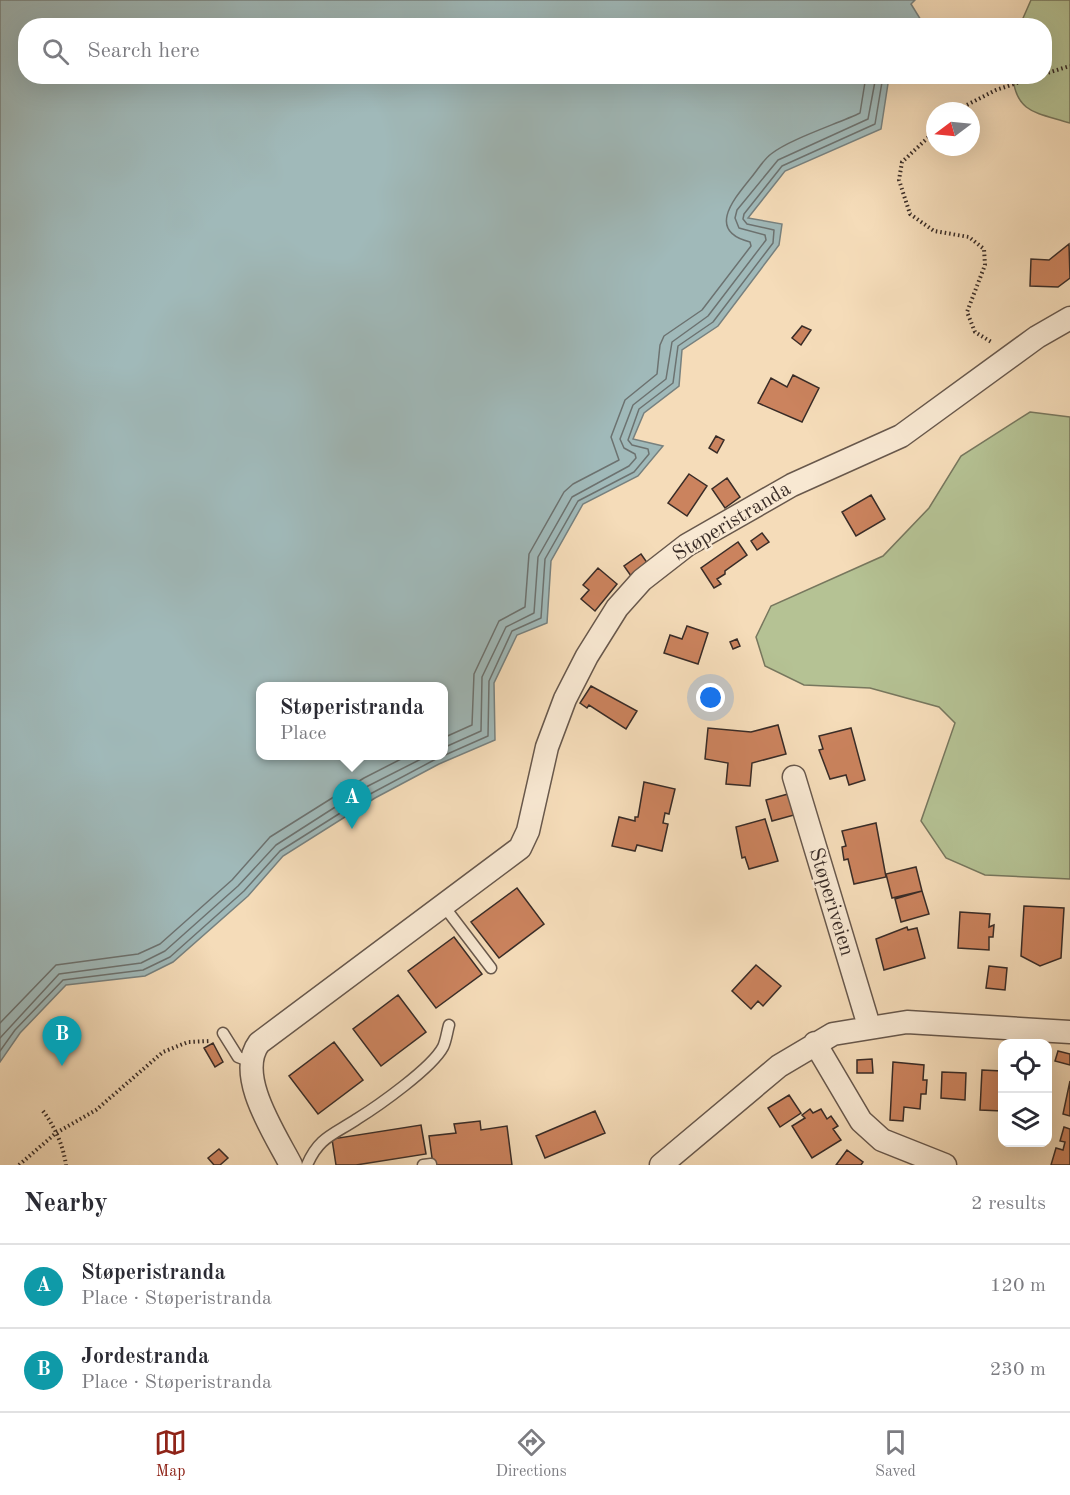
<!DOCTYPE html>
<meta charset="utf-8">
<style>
:root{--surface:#fff;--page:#f2f2f3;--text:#2b2b33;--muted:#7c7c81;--line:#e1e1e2;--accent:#8f2418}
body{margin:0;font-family:"Old Standard TT",serif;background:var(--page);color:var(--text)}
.controls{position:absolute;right:18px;bottom:18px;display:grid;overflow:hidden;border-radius:12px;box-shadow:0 6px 24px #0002}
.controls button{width:54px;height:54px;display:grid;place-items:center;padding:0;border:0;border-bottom:2px solid var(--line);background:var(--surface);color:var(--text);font:30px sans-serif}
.compass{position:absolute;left:926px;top:102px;width:54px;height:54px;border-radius:50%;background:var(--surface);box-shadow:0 6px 24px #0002;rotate:254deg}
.you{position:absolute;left:711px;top:698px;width:21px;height:21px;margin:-15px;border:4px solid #fff;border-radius:50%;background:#1a73e8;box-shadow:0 0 0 9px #1a73e833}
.badge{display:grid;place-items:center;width:39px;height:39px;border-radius:50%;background:var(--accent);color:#fff;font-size:20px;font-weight:700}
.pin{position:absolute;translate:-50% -50px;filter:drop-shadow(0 2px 3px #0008)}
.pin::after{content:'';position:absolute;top:32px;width:21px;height:18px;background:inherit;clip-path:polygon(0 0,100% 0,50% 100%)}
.popup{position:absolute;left:256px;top:682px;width:192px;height:78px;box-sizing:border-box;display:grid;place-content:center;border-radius:12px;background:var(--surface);filter:drop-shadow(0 2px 4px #0005);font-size:20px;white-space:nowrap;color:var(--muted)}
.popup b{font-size:22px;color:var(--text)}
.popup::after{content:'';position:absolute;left:50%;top:100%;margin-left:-12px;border:12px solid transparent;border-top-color:var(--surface)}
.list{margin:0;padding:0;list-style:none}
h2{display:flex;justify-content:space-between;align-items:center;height:78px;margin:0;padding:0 24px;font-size:26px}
h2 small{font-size:20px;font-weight:400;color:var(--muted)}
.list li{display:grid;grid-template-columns:39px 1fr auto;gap:18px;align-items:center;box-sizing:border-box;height:84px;padding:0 24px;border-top:2px solid var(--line)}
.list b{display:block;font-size:22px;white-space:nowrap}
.list p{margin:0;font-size:20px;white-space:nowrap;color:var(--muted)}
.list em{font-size:20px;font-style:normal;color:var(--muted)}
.icon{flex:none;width:33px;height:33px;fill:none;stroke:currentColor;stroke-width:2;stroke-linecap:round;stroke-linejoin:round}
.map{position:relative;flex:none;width:1070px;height:1165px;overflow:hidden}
.search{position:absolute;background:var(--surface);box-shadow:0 6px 24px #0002;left:18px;right:18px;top:18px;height:66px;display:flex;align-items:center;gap:15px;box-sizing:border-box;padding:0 21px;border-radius:24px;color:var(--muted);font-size:22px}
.sheet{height:246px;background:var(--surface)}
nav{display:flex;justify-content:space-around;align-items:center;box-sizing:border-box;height:84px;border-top:2px solid var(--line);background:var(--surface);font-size:16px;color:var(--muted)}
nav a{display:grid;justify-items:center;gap:3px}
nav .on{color:var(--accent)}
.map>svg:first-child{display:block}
.green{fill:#b5c294;stroke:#77775e;stroke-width:1.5}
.water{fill:#a0b9b9;stroke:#77817f;stroke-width:1.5;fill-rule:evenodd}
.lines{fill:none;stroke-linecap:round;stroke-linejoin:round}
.shore{stroke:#6c7270;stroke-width:1.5}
.building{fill:#cb835e;stroke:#392c27;stroke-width:1.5}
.lane-casing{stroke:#68584c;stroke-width:13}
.street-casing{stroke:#68584c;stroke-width:25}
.path{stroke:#392c27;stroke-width:4;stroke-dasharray:1.5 3;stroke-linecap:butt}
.lane{stroke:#f8e8d2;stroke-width:10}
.street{stroke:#f8e8d2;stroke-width:22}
.labels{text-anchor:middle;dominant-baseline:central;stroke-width:4.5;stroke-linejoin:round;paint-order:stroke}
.street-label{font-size:21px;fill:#392c27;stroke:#f8e8d2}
</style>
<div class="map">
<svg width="1070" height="1165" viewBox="0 0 1070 1165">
<rect width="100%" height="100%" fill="#f5dcb9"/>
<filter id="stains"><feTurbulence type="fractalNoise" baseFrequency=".00333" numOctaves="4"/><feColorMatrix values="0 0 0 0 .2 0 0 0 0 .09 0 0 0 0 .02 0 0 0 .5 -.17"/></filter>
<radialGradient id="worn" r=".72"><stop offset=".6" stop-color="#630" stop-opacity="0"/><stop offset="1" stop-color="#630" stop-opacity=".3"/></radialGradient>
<path class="green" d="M1031,0H1070V123C1039,113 1016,114 1013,77L1044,76V26L1020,25Z
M1030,412L1070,417V879L985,875L946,858L921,821L955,723L939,707L870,688L804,685L765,666L756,637L771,606L883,556L929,508L961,456Z"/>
<path class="water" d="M0,0H915L911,4L924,25L26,26V76L889,77L881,129L785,171L748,218L782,224L779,245L718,326L682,350L679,386L644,413L633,439L663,446L638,476L583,504L551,561L547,623L517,635L494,683L495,740L439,764L375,798L283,856L248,896L173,962L145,976L66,985L20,1033L0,1062ZM260,686H443V756H260Z"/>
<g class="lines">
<path class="shore" d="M443,738L472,725L474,674L499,621L525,607L529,554L564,492L573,484L619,460L611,437L625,400L657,374L660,345L664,336L702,310L751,246L750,242C706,231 734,199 750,179C757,171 763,160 771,154C790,139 837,124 860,113L866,76
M443,748L481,731L482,677L506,627L534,613L538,557L572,497L629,466L636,458L635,454L624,448L620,439L633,405L666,379L672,342L708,316L766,240L765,235L739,228L735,218L737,210L778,160L868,119L876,76
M0,1023L56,965L138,954L160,944L232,880L270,837L364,778L407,756
M0,1038L59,974L141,963L165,951L238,886L276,845L368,786L427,756
M0,1051L15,1030L63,980L143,970L170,957L244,891L280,851L372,793L436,759L488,736L489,681L512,631L541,618L545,559L578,501L634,472L649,454L648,449L632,445L628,440L639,409L673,383L678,346L713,322L773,243L774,230L747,224L743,219L744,214L782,166L875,124L883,76"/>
</g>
<path class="building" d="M1069,244L1070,278L1058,287L1030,286L1031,259L1049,260Z
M802,326L811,330L801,345L792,338Z
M793,375L819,388L802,422L758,403L771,378L787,387Z
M716,436L724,440L717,453L709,448Z
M689,474L707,486L687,516L668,503Z
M727,478L740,497L725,508L712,489Z
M871,495L885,519L856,536L842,512Z
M762,533L769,542L757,550L751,541Z
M738,542L747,555L725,571V574L717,579L721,584L714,588L701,568Z
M641,554L648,564L631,576L624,566Z
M598,568L617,584L595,611L581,599L589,590L583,585Z
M687,626L708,633L698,664L664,653L670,635L682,639Z
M737,639L740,646L733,649L730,642Z
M591,686L637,711L626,729L589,705L587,708L580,703Z
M778,725L786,754L752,763L750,786L726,784L728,763L705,759L708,728L751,732Z
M851,728L865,780L849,785L846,775L830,779L819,750L823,749L819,736Z
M644,782L675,789L669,814L665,813L663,823L668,824L662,851L637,845L635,851L612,846L619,817L635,821V817H638Z
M788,794L794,815L772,821L766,800Z
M765,819L778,861L749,869L745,857L742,858L736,827Z
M876,823L886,877L854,884L848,859L844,860L842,847L846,846L842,831Z
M916,867L922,891L892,898L886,874Z
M517,888L544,924L499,958L471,922Z
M922,891L929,914L901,922L895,899Z
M1024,906L1064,908L1061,958L1040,966L1021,956Z
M960,912L990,914L989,927L994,925L993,937H989V950L958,948Z
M907,927L908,930L917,928L925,958L884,970L876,939Z
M454,937L482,974L436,1008L408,971Z
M756,965L781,986L763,1006L758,1001L751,1009L732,991Z
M989,966L1007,968L1005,990L986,988Z
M398,995L426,1032L381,1066L353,1029Z
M334,1042L363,1080L318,1114L289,1076Z
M213,1043L223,1062L215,1067L204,1048Z
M1058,1051L1070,1054V1065L1055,1061Z
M872,1059L873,1073H857V1060Z
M893,1062L924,1065L923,1080H927L926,1094H921L920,1109L904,1107L903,1121L890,1120Z
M982,1070L1002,1071V1111L980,1110Z
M942,1072L966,1073L965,1100L941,1098Z
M1070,1081V1116L1063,1114Z
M789,1095L801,1113L780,1127L768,1108Z
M810,1109L813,1113L821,1109L827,1119L831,1116L838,1126L833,1129L841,1140L812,1158L792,1126L805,1118L802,1115Z
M595,1111L605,1133L545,1158L536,1136Z
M480,1121L481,1130L507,1126L512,1165H433L429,1136L456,1133L454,1124Z
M421,1125L426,1154L356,1165H336L332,1139Z
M1064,1127L1070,1129V1165H1051L1056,1148L1063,1150L1065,1142L1060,1141Z
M219,1149L228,1158L220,1165H214L208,1158Z
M847,1150L863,1162L861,1165H836Z"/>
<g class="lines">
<g class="lane-casing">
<path id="lane" d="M443,905L491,968
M223,1033L238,1057L251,1062
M307,1165C319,1137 333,1135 357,1119C378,1106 432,1068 443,1047C446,1041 447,1032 449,1025
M423,1165L431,1164"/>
</g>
<g class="street-casing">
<path id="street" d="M794,777L869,1026
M815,1043L861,1121L882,1140L945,1165
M291,1165C275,1134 235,1075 259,1043L520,848L528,831L547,747L565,699L587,656L617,608L642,580L687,545L792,485L901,436L1037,337L1070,318
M661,1165L779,1066L833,1034L907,1022L1070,1032"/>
</g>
<path class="path" d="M1044,74L1070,66
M955,111L996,90L1038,76
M935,131L902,162L899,180L910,214L934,231L969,237L984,249L985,265L967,312L975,332L993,343
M43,1111C55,1127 63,1145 66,1165
M19,1165L56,1133L96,1110L163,1052L188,1042L210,1041"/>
<use href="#lane" class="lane"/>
<use href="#street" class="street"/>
</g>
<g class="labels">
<g class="street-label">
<text transform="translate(732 522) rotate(-31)">Støperistranda</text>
<text transform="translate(831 902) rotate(73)">Støperiveien</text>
</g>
</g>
<rect width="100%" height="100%" filter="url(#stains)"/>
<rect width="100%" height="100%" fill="url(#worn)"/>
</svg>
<div class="controls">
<button><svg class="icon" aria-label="locate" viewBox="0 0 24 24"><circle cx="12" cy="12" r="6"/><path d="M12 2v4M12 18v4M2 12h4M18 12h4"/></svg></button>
<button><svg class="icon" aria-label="layers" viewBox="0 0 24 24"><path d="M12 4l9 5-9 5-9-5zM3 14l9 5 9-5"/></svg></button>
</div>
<svg class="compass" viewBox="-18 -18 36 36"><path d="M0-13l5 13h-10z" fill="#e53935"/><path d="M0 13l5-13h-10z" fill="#7c7c81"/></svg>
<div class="you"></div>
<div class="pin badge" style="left:352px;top:829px;background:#0f9aa8">A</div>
<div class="popup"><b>Støperistranda</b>Place</div>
<div class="pin badge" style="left:62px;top:1066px;background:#0f9aa8">B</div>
<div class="search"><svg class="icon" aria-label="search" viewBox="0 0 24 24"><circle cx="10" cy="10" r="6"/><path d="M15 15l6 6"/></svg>Search here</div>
</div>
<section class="sheet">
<h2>Nearby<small>2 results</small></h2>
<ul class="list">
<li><span class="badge" style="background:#0f9aa8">A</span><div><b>Støperistranda</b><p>Place · Støperistranda</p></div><em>120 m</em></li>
<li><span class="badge" style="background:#0f9aa8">B</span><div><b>Jordestranda</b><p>Place · Støperistranda</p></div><em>230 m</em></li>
</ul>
</section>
<nav>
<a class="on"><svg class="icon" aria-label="map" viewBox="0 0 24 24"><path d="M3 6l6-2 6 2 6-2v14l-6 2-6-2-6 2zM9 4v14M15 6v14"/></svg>Map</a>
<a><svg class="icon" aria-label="directions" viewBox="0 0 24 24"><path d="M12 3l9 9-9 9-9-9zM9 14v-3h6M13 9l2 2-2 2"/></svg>Directions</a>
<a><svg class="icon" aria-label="saved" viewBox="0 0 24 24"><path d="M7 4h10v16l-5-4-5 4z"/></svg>Saved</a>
</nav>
